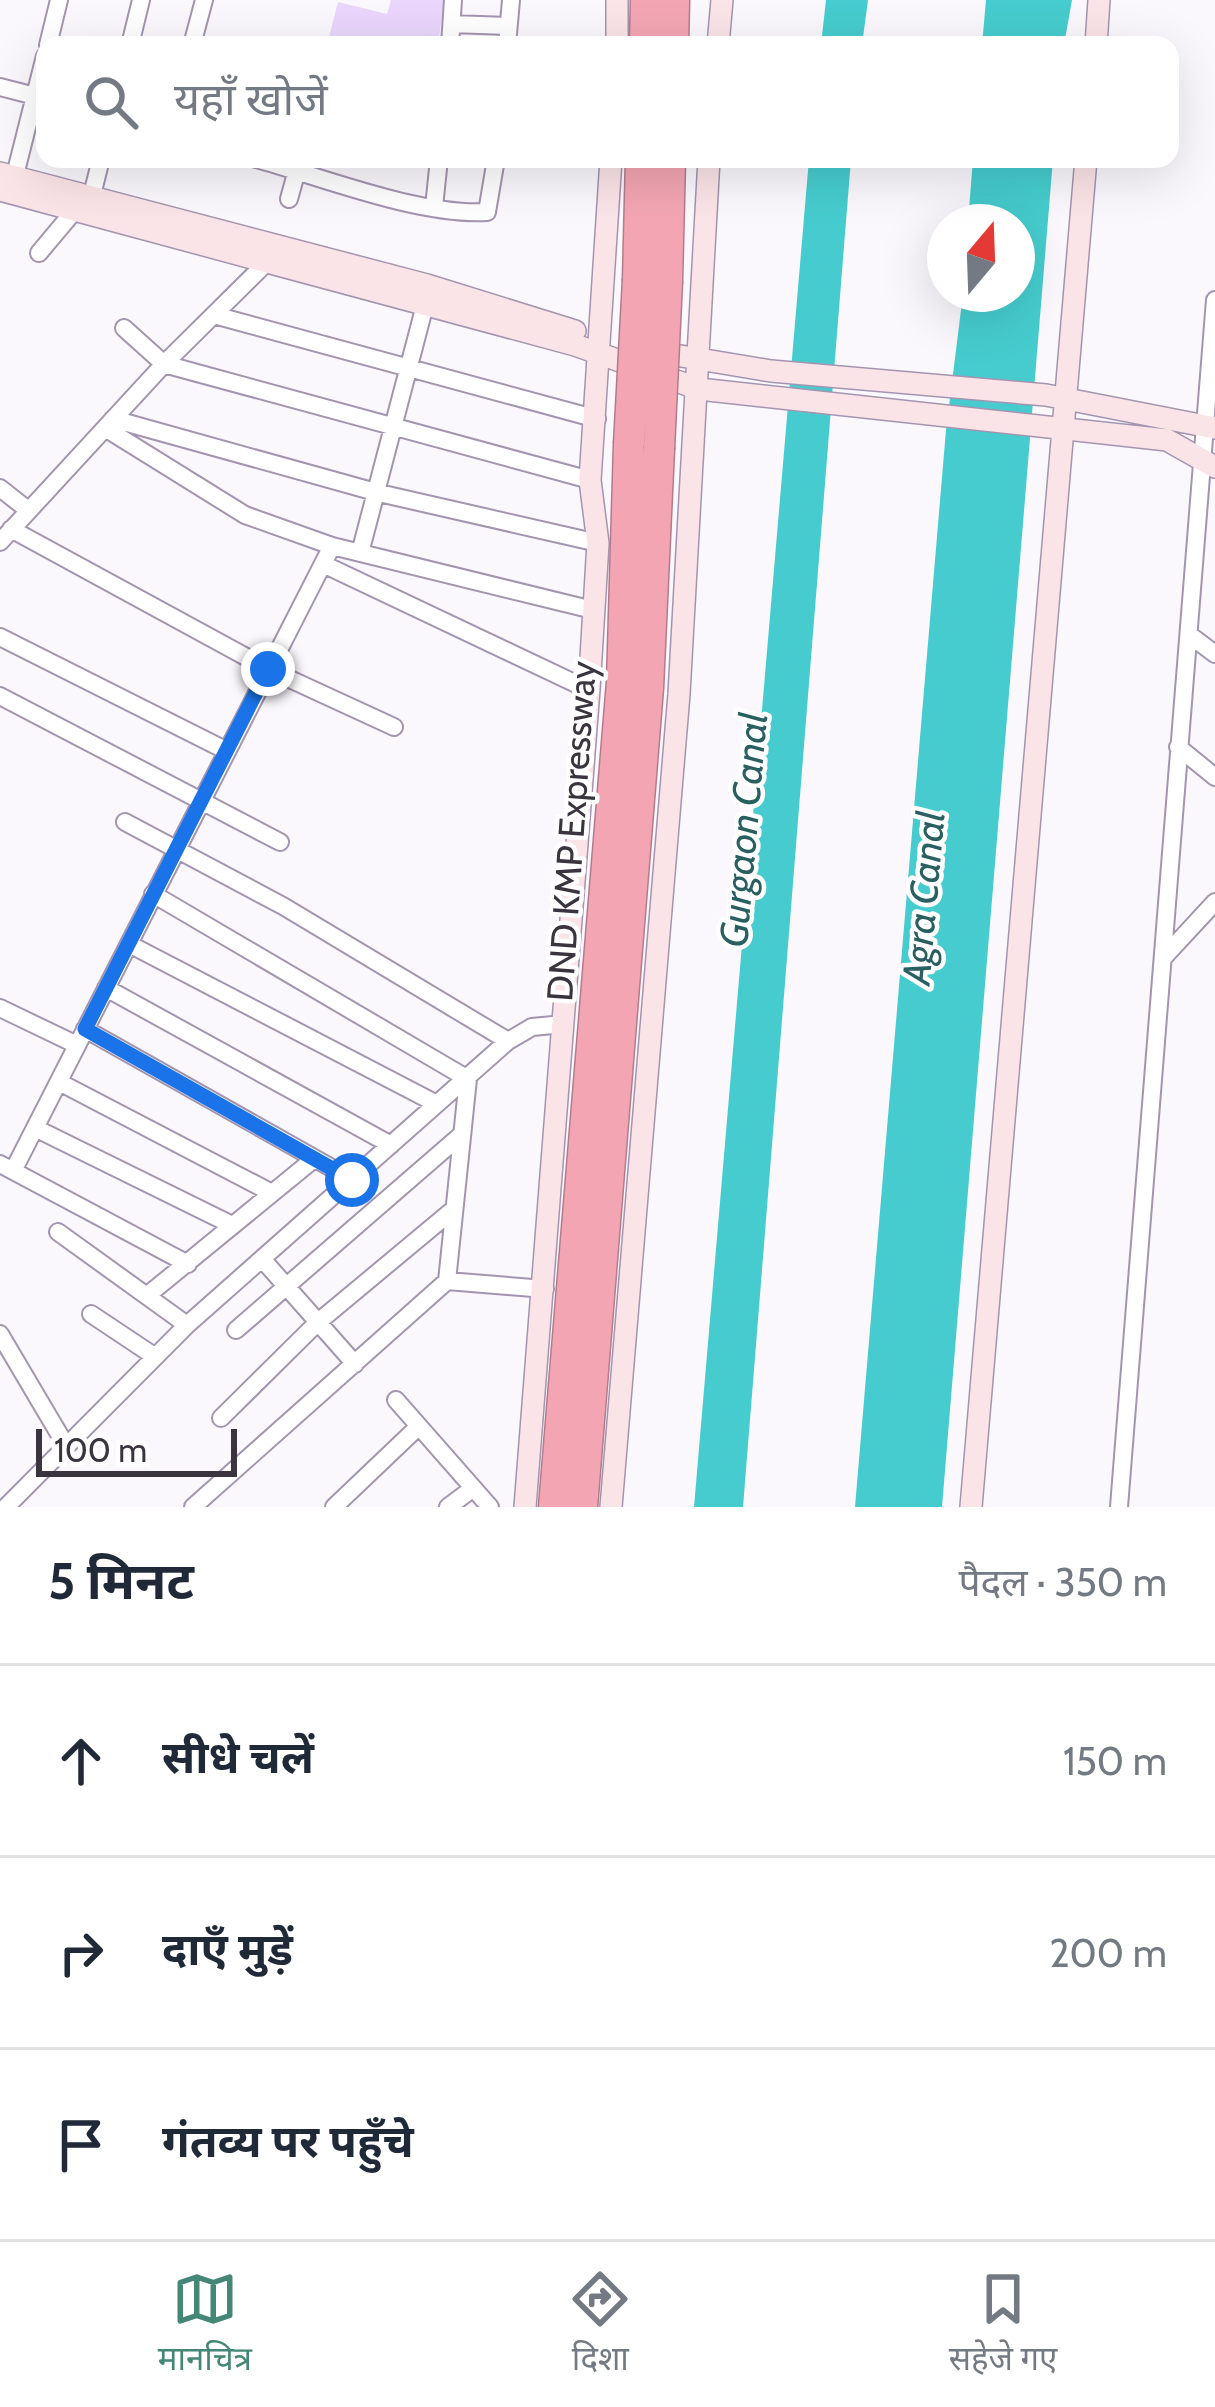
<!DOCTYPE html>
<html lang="hi">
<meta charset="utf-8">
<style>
:root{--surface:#fff;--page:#f2f2f3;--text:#1f2937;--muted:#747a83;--line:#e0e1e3;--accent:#458777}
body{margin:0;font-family:Cabin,"Noto Sans Devanagari",sans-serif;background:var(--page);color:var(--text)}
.compass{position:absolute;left:927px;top:204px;width:108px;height:108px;border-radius:50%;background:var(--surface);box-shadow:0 12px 48px #0002;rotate:19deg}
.scale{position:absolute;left:36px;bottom:30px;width:201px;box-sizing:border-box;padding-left:12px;border:6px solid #3a343f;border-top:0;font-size:33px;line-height:42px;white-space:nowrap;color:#3a343f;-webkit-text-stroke:9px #fff;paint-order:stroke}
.stop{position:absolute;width:36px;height:36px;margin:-27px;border:9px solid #1a73e8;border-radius:50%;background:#fff}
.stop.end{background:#1a73e8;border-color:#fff;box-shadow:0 3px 12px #0008}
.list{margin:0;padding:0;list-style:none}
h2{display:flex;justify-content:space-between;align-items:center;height:156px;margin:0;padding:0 48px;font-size:51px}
h2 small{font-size:39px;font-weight:400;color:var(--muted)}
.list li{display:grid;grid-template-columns:78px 1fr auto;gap:36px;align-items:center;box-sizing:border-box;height:192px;padding:0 48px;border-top:3px solid var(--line)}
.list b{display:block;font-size:45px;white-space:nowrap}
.list em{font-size:39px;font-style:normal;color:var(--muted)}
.icon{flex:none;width:66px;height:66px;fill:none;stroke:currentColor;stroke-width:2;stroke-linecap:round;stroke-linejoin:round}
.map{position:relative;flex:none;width:1215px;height:1507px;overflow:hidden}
.search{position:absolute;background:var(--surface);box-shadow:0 12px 48px #0002;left:36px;right:36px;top:36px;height:132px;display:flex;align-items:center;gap:30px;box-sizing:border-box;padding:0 42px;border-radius:24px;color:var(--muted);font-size:45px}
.sheet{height:732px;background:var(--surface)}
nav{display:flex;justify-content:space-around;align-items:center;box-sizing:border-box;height:168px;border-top:3px solid var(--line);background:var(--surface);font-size:33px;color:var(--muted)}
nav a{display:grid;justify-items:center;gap:6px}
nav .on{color:var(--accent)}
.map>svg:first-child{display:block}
.green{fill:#ead6fc}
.water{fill:#46ccce}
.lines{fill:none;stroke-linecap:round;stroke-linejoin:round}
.street-casing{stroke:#a395b0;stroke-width:20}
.secondary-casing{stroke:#a395b0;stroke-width:24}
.highway-casing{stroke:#b27d8a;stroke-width:33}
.street{stroke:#fff;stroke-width:16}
.secondary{stroke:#fbe4e8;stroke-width:21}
.highway{stroke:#f3a5b3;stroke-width:30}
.highway-bridge-casing{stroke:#b27d8a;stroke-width:33;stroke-linecap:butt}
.highway-bridge{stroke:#f3a5b3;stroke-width:30}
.route{stroke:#1a73e8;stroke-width:15}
.labels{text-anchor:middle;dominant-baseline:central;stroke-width:9;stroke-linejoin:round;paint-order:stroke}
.street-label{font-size:36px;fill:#3a343f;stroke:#fff}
.water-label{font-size:39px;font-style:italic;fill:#295f60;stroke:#fff}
</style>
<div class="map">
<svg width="1215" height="1507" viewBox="0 0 1215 1507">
<rect width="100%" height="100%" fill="#faf7fd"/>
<path class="green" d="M391,0H444L438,45H327L338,2L387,14Z"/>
<path class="water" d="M826,0H868L862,45H821Z
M986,0H1072L1064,45H982Z
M809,159H851L743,1507H694Z
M973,159H1053L942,1507H855L946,430L963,294H1017V222H968Z"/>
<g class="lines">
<g class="street-casing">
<path id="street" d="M452,24L508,26
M48,45L59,0
M130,45L141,0
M192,45L204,0
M450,45L453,0
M507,45L511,0
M0,87L35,96
M256,159C322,177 419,216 487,212L496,159
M13,183L45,56
M91,199L101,159
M289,199L297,170
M434,207L439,159
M39,253L75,210
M214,315L597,419
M124,328L164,364L590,480
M113,419L379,493L598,543
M105,428L245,515L332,546L593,610
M0,488L28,510
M11,529L268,669L394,727
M0,542L164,364L267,262
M360,553L425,305
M323,564L589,690
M1191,636L1215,654
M0,637L227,751
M0,696L280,842
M1178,747L1215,777
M125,822L283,906L508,1041
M153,894L468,1079L447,1281L193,1507
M129,944L437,1104
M1164,957L1215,902
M106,988L391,1145
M0,1008L77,1045
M85,1029L353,1180
M59,1082L272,1193
M35,1128L230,1224
M0,1164L188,1264
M14,1169L332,546
M58,1232L187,1325
M263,1260L355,1364
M447,1281L545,1289
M149,1294L314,1159
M91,1314L154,1356
M236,1330L461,1135
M0,1334L65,1444
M396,1400L490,1507
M221,1418L317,1323L454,1209
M6,1507L187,1325L508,1041L532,1027L564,1024
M334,1507L418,1427
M448,1507L472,1489
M1119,1507L1215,300"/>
</g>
<g class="secondary-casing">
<path id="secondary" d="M617,45V0
M718,45L722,0
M1096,45L1099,0
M0,173L427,285L575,331
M0,190L575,345L699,389L1167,440L1215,467
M681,356L771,371L1046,395L1215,428
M525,1507L589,690L598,543L590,480L611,159
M611,1507L679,694L709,159
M971,1507L1086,159"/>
</g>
<g class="highway-casing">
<path id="highway" d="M645,45L646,0
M673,45L674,0
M638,280L641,159
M667,281L670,159
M554,1507L622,682L629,444
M582,1507L648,688L659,449"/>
</g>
<use href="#street" class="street"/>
<use href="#secondary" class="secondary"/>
<use href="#highway" class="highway"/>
<g class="highway-bridge-casing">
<path id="highway-bridge" d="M629,444L638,280
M659,449L667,281"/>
</g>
<use href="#highway-bridge" class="highway-bridge"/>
</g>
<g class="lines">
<path class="route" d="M268,669L85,1029L352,1180"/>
</g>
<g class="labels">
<g class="street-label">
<text transform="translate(571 831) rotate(-86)">DND KMP Expressway</text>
</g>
<g class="water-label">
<text transform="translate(743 830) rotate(-85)">Gurgaon Canal</text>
<text transform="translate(923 898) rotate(-85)">Agra Canal</text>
</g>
</g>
</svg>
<svg class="compass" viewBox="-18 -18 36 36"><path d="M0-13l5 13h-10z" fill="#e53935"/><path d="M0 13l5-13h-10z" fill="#747a83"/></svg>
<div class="scale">100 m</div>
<div class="stop" style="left:352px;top:1180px"></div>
<div class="stop end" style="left:268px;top:669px"></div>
<div class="search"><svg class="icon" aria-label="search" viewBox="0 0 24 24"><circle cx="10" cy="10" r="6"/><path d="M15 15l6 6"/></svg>यहाँ खोजें</div>
</div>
<section class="sheet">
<h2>5 मिनट<small>पैदल · 350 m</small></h2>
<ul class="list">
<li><svg class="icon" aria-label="ahead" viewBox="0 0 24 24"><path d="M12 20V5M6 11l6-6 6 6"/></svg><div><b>सीधे चलें</b></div><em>150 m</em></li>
<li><svg class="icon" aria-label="right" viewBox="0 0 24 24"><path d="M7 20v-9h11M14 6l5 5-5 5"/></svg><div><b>दाएँ मुड़ें</b></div><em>200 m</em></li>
<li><svg class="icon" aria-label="arrive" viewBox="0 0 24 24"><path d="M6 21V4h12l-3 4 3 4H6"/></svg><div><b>गंतव्य पर पहुँचे</b></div></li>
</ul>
</section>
<nav>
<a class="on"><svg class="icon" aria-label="map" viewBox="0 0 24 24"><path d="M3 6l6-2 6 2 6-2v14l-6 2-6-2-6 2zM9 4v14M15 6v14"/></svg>मानचित्र</a>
<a><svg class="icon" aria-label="directions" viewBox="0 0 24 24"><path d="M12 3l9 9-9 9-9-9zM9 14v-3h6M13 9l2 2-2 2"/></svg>दिशा</a>
<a><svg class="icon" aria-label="saved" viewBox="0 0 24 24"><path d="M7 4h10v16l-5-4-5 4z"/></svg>सहेजे गए</a>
</nav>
